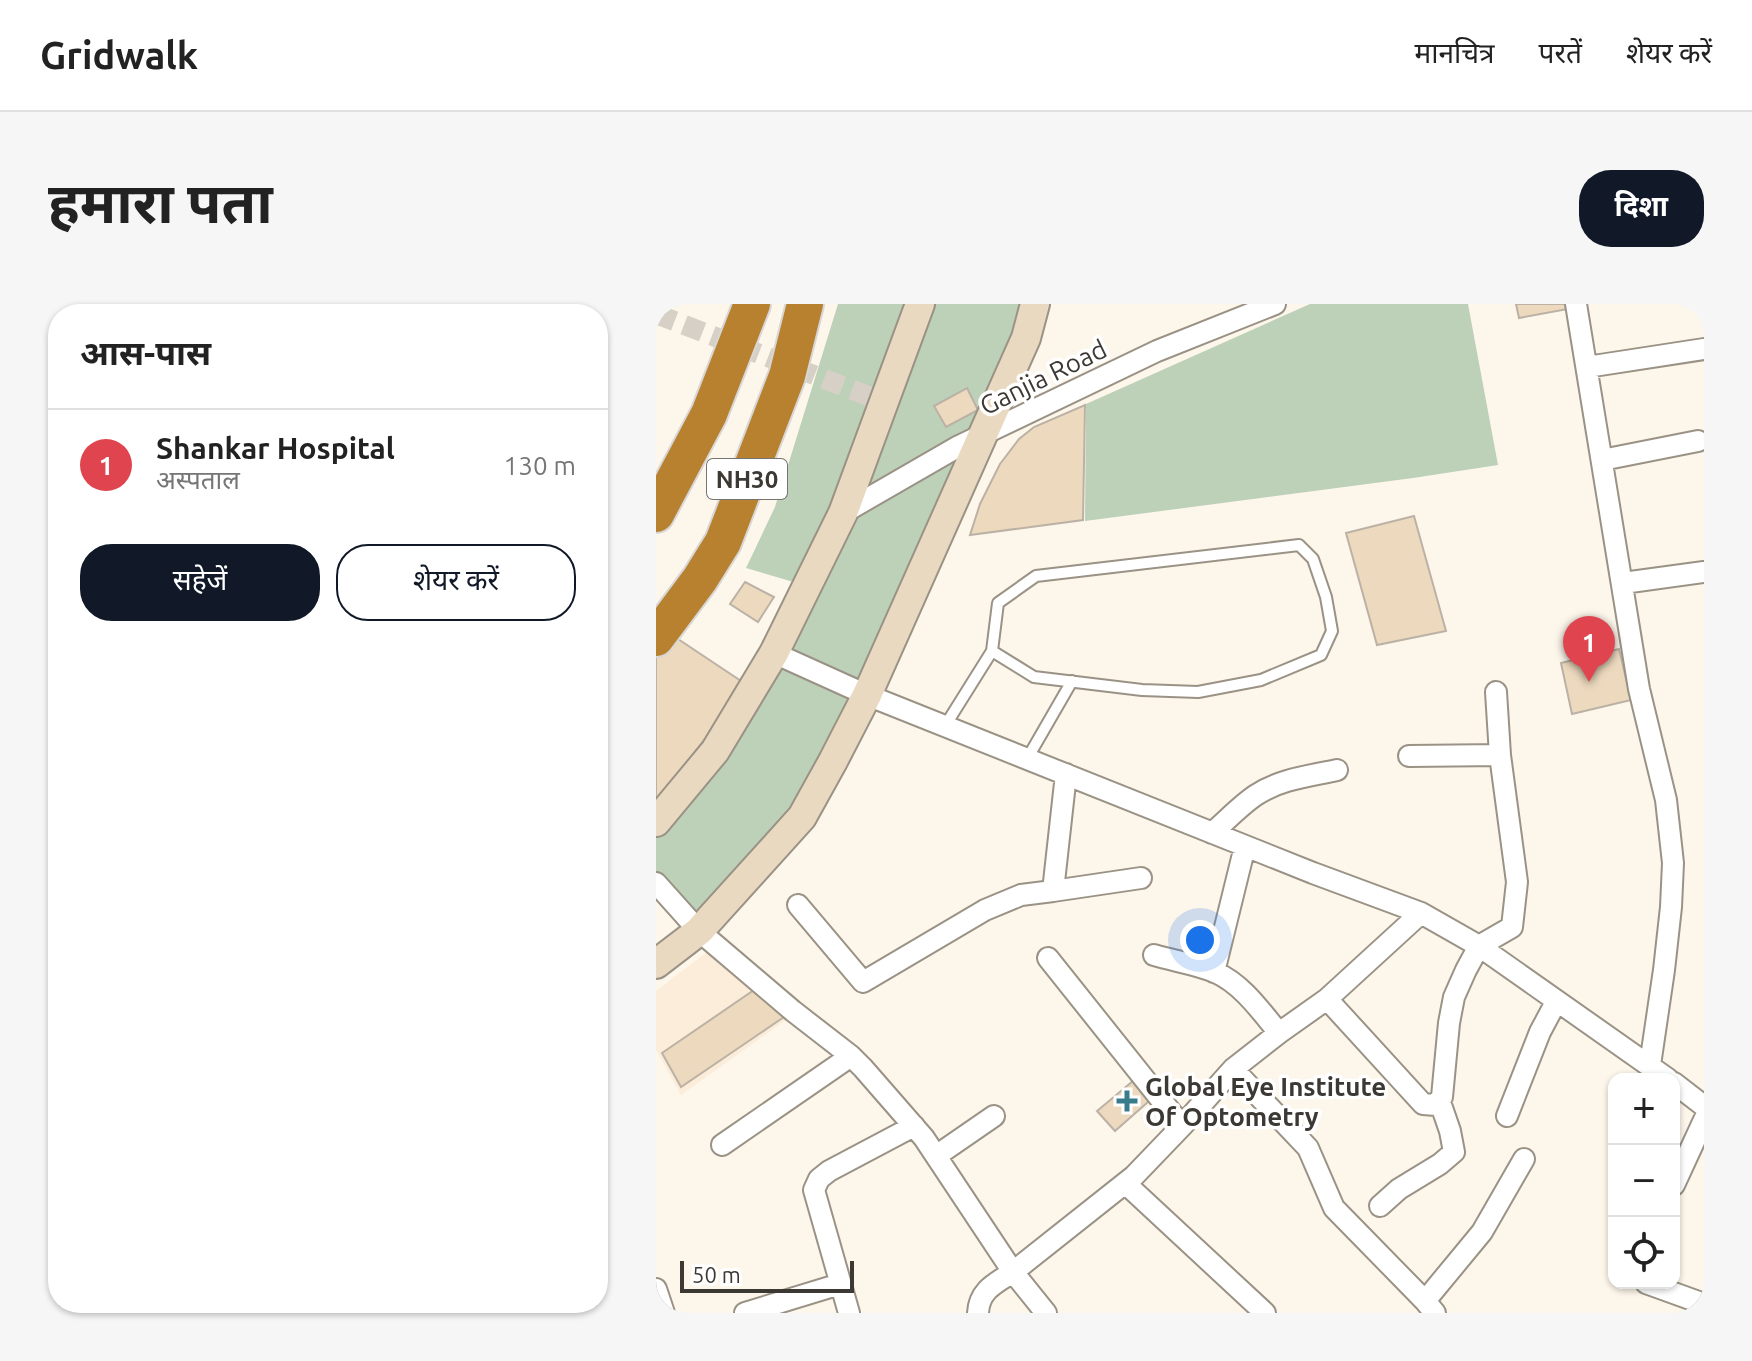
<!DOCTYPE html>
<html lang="hi">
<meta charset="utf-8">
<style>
:root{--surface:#fff;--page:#f6f6f6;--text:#222;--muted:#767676;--line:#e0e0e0;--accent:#111827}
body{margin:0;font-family:Ubuntu,"Noto Sans Devanagari",sans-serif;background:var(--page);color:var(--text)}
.controls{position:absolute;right:24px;bottom:24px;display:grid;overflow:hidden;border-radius:16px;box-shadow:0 2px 6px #0004}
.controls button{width:72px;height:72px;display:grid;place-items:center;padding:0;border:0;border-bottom:2px solid var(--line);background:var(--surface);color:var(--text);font:40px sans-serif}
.scale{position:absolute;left:24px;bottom:20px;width:174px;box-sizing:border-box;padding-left:8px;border:4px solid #3c3833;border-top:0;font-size:22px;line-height:28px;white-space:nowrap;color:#3c3833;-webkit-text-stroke:6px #fff;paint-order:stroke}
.you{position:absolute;left:544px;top:636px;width:28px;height:28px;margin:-20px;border:6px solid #fff;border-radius:50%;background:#1a73e8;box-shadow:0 0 0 12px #1a73e833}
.badge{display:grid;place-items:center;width:52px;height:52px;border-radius:50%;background:var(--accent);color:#fff;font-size:26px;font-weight:700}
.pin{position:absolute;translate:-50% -66px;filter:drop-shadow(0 2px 4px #0008)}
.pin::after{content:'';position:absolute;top:42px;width:28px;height:24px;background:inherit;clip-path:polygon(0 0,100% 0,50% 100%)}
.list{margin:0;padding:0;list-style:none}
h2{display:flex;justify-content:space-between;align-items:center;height:104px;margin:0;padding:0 32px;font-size:34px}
h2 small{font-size:26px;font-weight:400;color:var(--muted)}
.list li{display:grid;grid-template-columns:52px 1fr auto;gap:24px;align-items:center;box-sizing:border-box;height:112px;padding:0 32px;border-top:2px solid var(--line)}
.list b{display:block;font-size:30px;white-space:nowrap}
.list p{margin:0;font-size:26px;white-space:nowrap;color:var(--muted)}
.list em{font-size:26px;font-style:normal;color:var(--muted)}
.actions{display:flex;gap:16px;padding:24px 32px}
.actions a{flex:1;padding:18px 0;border:2px solid var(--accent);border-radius:32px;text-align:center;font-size:28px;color:var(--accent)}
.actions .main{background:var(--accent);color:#fff}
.icon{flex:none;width:44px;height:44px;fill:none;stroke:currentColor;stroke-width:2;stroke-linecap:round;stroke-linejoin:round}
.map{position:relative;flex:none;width:1048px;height:1009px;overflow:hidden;border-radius:32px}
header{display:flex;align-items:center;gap:48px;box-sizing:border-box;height:112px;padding:0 40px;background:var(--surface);border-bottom:2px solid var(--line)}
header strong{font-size:38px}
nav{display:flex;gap:44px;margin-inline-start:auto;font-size:28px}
.intro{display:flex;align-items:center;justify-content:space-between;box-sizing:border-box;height:192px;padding:0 48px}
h1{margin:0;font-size:56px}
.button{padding:20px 36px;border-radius:32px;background:var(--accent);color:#fff;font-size:28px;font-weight:700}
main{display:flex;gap:48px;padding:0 48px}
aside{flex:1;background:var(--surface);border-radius:32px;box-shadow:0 2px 6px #0004}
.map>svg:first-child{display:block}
.built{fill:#fbedd9}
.green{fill:#bdd0b8}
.building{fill:#ecd9be;stroke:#bbb2a5;stroke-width:2}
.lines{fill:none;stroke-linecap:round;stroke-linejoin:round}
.street-tunnel{stroke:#d6d0c6;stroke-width:20;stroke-dasharray:20 10;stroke-linecap:butt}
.lane-casing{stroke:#9a9285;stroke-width:14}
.street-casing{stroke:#9a9285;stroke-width:24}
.secondary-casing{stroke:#9a9285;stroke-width:32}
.highway-casing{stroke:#d8d7d6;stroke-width:40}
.lane{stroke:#fff;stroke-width:10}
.street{stroke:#fff;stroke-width:20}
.secondary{stroke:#e9d9c1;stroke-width:28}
.highway{stroke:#b7812f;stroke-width:36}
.poi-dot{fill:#387b8b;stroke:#fff;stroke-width:3}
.labels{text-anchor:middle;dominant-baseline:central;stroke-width:7;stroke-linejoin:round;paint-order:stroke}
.shield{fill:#fff;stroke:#767470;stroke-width:2}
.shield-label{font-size:24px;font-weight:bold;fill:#3c3833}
.street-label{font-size:26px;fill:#3c3833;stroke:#fff}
.poi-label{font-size:26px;font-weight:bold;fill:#3c3833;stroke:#fff;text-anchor:start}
</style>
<header>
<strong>Gridwalk</strong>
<nav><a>मानचित्र</a><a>परतें</a><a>शेयर करें</a></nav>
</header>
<div class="intro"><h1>हमारा पता</h1><a class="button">दिशा</a></div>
<main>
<aside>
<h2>आस-पास<small></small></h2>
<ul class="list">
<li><span class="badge" style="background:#e0444e">1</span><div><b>Shankar Hospital</b><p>अस्पताल</p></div><em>130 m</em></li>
</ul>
<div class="actions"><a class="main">सहेजें</a><a>शेयर करें</a></div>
</aside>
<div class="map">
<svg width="1048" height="1009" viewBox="0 0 1048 1009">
<rect width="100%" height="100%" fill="#fdf6eb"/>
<path class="built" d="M55,645L134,713L25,791L0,746V687Z"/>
<path class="green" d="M182,0H379L210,391L177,457L43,627L0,577V521L151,282L90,264L119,203Z
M654,0H812L842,161L757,174L429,217L430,100Z"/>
<path class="building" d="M860,0H911L912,5L863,14Z
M311,84L322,106L290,123L278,102Z
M429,101L427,216L314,231L324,200L344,160L363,135L378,123Z
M758,212L790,327L721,341L690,229Z
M89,278L118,293L102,318L74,300Z
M7,325L91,381L0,498V333Z
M963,345L975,396L916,410L905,359Z
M98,686L128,713L25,783L6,749Z
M483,772L500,791L459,827L441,807Z"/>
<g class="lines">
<path class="street-tunnel" d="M0,10L228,98"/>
<g class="lane-casing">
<path id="lane" d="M289,422L336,347L342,299L380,272L643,241L657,255L670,293L676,327L665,351L605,376L542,388L486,386L378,373L336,347
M371,455L416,377"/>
</g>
<g class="street-casing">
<path id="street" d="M920,0L983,385L1010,496L1017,559L1015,603L1008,666L994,761
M931,63L1048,45
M946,156L1042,137
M187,209L303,142L501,47L619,0
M967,279L1048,268
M118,349L211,391L657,569L765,609L823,642L1012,775
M840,388L844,451
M556,529C571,516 585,501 600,491C624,475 654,472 681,466
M0,579L43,627L137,707L195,752L207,764L268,834L357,968L390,1009
M397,587L485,574
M142,601L207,678L329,606L365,591L397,587L410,470
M498,651C518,657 540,660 559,668C586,680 604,706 623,729
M392,654L526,822
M558,668L589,542
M671,695L767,800L780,801L786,793L793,719L798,693L810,666L823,642L856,623L861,578L844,451L753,452
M577,765L652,844L678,904L769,997
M1018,779L1048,802
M851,812L884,728L900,698
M66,841L195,752
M280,852L338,812
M469,879L609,1009
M1018,881L1048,816
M724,902L743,885L784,860L798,848L794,827L784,798
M990,979L1048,1000
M0,985L8,1009
M89,1009L184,980
M193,1009L158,886L163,875L173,867L258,822
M322,1009C323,986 340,979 357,968L478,872L526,822L577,765L623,729L671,695L765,609
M779,1009L769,997L826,928L868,855"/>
</g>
<g class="secondary-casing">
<path id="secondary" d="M0,518L59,447L118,349L187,209L264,0
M0,660L43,627L146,513L177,457L211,391L370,34L379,0"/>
</g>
<g class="highway-casing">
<path id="highway" d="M0,210L53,110L96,0
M0,334L44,275L67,238L131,72L149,0"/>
</g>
<use href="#lane" class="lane"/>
<use href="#street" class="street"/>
<use href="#secondary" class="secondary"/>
<use href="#highway" class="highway"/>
</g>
<path class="poi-dot" d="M467 785h8v8h8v8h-8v8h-8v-8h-8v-8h8z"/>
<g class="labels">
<rect class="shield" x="51" y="155" width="80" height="40" rx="6"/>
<g class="shield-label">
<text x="91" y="175">NH30</text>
</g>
<g class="street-label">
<text transform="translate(387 73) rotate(-26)">Ganjia Road</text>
</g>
<g class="poi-label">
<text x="489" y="782">Global Eye Institute<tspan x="489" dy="30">Of Optometry</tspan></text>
</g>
</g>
</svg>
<div class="controls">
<button>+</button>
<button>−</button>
<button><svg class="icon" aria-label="locate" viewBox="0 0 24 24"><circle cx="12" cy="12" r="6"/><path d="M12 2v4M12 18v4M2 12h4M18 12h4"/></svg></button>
</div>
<div class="scale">50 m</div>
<div class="you"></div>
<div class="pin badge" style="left:933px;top:378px;background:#e0444e">1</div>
</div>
</main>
